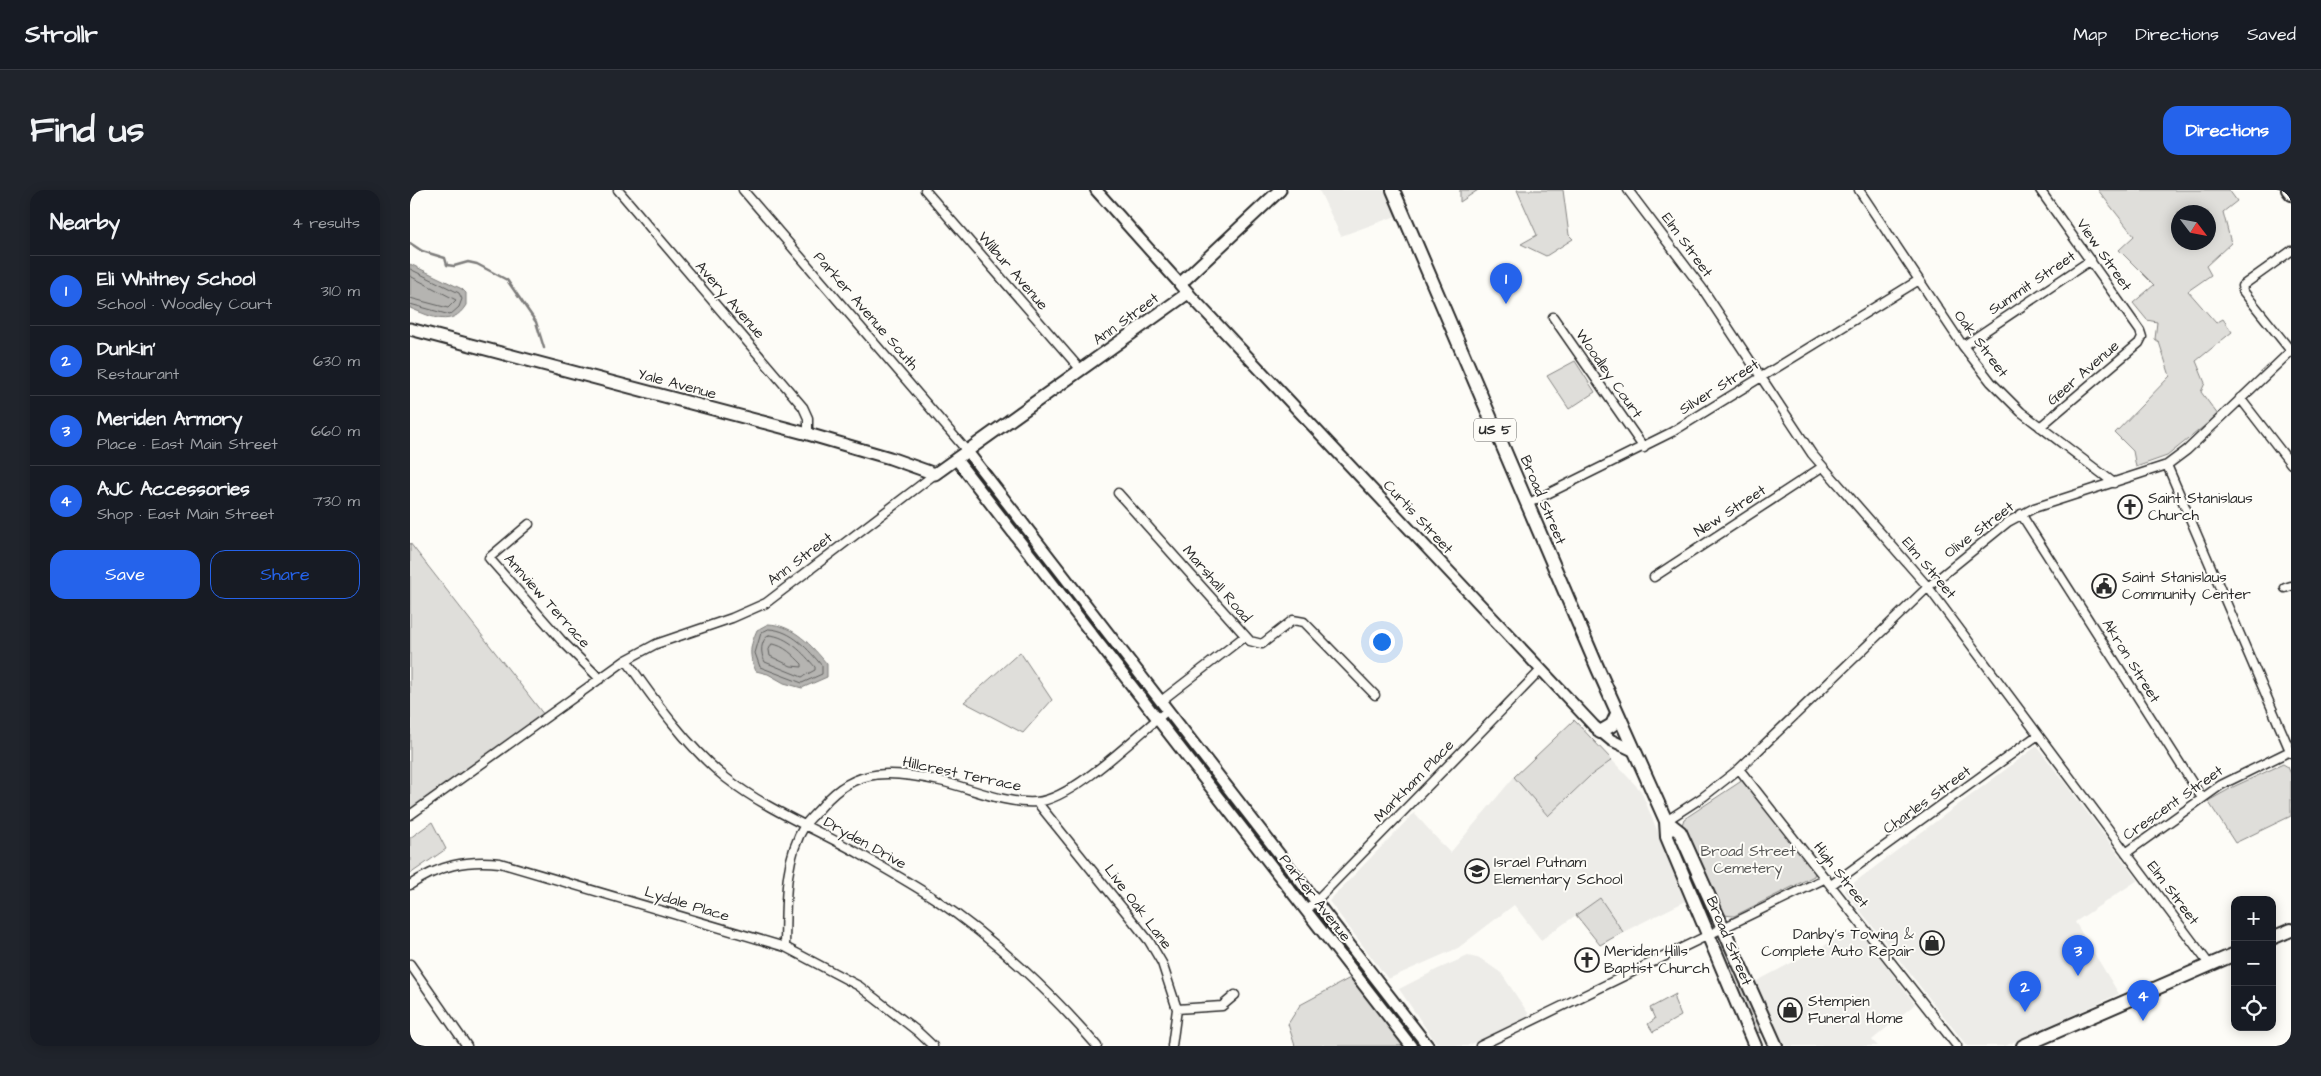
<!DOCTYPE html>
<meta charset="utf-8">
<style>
:root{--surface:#171b24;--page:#20242c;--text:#f1f3f6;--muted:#9ea1a6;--line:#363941;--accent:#2563eb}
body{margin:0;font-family:"Architects Daughter",sans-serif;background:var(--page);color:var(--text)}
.controls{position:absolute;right:15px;bottom:15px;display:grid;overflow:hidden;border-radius:10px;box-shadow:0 2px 12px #0003}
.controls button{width:45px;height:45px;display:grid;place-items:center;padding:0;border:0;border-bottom:1px solid var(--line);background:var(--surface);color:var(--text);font:25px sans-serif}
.compass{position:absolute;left:1761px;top:15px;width:45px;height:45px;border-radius:50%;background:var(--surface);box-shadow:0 2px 12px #0003;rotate:122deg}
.you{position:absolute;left:971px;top:451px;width:18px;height:18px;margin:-12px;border:4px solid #fff;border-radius:50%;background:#1a73e8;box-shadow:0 0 0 8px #1a73e833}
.badge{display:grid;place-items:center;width:32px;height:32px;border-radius:50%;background:var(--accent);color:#fff;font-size:16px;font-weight:700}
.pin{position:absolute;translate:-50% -41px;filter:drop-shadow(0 1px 2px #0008)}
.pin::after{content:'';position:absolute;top:26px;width:18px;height:15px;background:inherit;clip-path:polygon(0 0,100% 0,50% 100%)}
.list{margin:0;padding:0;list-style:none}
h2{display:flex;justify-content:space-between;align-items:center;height:65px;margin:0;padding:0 20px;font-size:21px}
h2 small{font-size:16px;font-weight:400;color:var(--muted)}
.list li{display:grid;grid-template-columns:32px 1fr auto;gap:15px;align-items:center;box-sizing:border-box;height:70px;padding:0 20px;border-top:1px solid var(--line)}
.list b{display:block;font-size:19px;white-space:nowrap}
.list p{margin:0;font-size:16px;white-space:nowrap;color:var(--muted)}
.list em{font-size:16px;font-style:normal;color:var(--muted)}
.actions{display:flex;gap:10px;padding:15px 20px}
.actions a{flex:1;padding:11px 0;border:1px solid var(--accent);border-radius:15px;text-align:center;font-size:18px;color:var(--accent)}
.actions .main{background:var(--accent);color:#fff}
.icon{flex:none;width:28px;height:28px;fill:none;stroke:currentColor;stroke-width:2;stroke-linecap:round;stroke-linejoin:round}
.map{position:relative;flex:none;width:1881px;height:856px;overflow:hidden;border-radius:15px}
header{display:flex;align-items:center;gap:30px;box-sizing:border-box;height:70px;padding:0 25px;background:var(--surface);border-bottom:1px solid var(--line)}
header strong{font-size:24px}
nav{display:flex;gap:28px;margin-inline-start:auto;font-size:18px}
.intro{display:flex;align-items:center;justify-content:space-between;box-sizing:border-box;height:120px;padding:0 30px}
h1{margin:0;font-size:35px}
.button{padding:12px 22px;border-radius:15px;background:var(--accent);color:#fff;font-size:18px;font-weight:700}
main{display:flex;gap:30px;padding:0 30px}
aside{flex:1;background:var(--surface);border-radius:15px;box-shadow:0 2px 12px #0003}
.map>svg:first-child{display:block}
.built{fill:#edece8}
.green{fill:#dfdeda;stroke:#858482;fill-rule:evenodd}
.water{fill:#b5b4b1;stroke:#7e7d7b}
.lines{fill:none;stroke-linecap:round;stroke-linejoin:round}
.shore{stroke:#626261;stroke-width:1}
.stream{stroke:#7e7d7b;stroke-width:2.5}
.minor-casing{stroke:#2b2b2b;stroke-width:11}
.tertiary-casing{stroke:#2b2b2b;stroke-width:14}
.secondary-casing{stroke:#2b2b2b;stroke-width:15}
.primary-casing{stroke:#2b2b2b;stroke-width:16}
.minor{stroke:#fdfcf7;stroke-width:8}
.tertiary{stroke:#fdfcf7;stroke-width:10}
.secondary{stroke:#fdfcf7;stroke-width:11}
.primary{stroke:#fdfcf7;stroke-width:12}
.labels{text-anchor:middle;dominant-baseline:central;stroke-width:4;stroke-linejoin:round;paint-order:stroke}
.shield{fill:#fdfcf7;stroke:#6a6a68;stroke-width:1}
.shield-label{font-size:14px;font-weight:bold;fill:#2b2b2b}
.street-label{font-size:15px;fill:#2b2b2b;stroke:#fdfcf7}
.poi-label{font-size:15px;fill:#2b2b2b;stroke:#fdfcf7;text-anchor:start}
.park-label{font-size:15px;fill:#585857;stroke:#fdfcf7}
</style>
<header>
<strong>Strollr</strong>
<nav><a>Map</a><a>Directions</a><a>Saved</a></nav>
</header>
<div class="intro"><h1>Find us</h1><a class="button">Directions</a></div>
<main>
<aside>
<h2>Nearby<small>4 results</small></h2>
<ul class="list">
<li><span class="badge">1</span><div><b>Eli Whitney School</b><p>School · Woodley Court</p></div><em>310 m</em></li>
<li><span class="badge">2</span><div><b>Dunkin'</b><p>Restaurant</p></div><em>630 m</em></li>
<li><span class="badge">3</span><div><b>Meriden Armory</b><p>Place · East Main Street</p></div><em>660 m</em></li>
<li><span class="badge">4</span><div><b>AJC Accessories</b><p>Shop · East Main Street</p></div><em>730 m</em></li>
</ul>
<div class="actions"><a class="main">Save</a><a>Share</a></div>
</aside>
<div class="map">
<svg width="1881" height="856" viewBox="0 0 1881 856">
<rect width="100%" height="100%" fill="#fdfcf7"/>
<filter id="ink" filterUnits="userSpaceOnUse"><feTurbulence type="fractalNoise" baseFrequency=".02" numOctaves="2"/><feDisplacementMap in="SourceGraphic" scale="10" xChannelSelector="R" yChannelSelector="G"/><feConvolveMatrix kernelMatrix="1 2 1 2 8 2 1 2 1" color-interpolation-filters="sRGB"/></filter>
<g filter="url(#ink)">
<path class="built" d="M909,0H974L986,26L931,46Z
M1627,556L1728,690L1665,732L1709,804L1595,856H1557L1434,700Z
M1202,570L1231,601L1276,711L1213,742L1190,708L1131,750L1104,715L1048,758L978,789L919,711L1004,623L1040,663L1104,587L1138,626L1180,586Z
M1448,738L1505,814L1462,850L1468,856H1375L1345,792Z
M1058,766L1071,769L1091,783L1120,826L1057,856H1028L989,799L1028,779Z"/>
<path class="green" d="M1050,0H1068L1050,12Z
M1107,0H1153L1159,45L1163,49L1136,66L1111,54L1127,45Z
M1688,0H1819L1827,11L1813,22L1821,53L1796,76L1801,85L1778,101L1806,133L1813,129L1822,142L1786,171L1795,193L1791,202L1808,225L1757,266L1726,277L1723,261L1705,243L1760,186L1749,152L1745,149L1747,132L1737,130L1723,113L1744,95L1709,60L1724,46ZM1768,22H1798V52H1768Z
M1165,171L1185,202L1159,219L1137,186Z
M0,353L134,525L0,620Z
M610,462L642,510L613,543L554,512Z
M1164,530L1202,570L1180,586L1138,626L1104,587Z
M1873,574L1878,577L1881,584V626L1825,653L1798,611L1825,596Z
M1333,590L1405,682L1404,686L1324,726L1313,725L1272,635L1274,629Z
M22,632L36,659L0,684V648Z
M1190,708L1213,742L1190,755L1166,725Z
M1312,757H1316L1353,841L1352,843L1346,842L1311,761Z
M942,787L995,856H885L878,834L890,815Z
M1266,804L1264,809L1271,826L1243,842L1238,834L1245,829L1240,818Z"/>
<path class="water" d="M0,74L52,99L56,103V115C42,138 22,127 0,118Z
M358,434C384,435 402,456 417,474V487L392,498L374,493L358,484L346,481C338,465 340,456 347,440Z"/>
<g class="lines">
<path class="shore" d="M0,79L49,103L52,109L49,117L40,125L0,114
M0,86L46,110L38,118L0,108
M359,439C382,440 399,460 412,476V484L392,493L350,477L345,463L351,443Z
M359,445C378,446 394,464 405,477V480L392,487L355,472C350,463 350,451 359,445Z
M362,454C374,455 384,466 392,474V477L381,476L360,466L359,460Z"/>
<path class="stream" d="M0,53L12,61L35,68L37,75L44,76L58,72L67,74L97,90L126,132L134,158"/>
<g class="minor-casing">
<path id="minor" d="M208,0L393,217L398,228V244
M333,0L557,261
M515,0L671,180
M1218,0L1292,98L1402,264L1518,397L1799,774
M1449,0L1553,156L1581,192L1611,222L1704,293
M1881,61L1832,96L1833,101L1881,161
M1143,127L1234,258
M1553,156L1681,70
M1830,208L1881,274
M1630,237L1729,153L1732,147L1730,141L1630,0
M1757,275L1881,563
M708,303L840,451L852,454L883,430L894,432L965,505
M1117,314L1262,242L1509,90
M1611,324L1792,608
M119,334L79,368L151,450L190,489
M1244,387L1412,277
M1875,398L1881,396
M216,470C245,511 277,557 316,588C357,620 406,639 450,664C475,679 501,693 525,709C583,748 642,803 687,856
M751,511L835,446
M1329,579L1547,856
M627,612L739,751L752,773L767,819L762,856
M0,625L216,470L246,454L322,428L356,413L525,284
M1256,631L1293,607L1329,579L1518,397L1598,332L1624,318L1757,275L1777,260L1881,161
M1716,663L1811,595L1880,561
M0,695C28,676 56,669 90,673L375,757L449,796L507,841L523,856
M1421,695L1628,545
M896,721L1131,480
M375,757C376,717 373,670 395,635C400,628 407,622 413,615C446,576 484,581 530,591C561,598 594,614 626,612C664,609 727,545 758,520
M0,774L57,856
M767,819L812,816L825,805
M1070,856L1416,688"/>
</g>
<g class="tertiary-casing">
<path id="tertiary" d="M686,0L770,94
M1877,0L1881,5
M778,103L1184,536L1201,550L1224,561
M557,261L1018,856
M546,269L1001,856"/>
</g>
<g class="secondary-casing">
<path id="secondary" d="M0,139L398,244L480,268L525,284L778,103L770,94L870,0"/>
</g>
<g class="primary-casing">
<path id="primary" d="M983,0L1188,479L1256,631L1257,647L1345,856
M1190,542L1202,535L1207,524
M1256,631L1270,642L1366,856
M1862,748L1881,740
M1613,856L1825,764"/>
</g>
<use href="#minor" class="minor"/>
<use href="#tertiary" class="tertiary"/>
<use href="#secondary" class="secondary"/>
<use href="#primary" class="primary"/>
</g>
</g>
<defs>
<g id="church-ring" transform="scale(1.25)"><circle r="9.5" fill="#fdfcf7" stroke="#2b2b2b" stroke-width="1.5"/><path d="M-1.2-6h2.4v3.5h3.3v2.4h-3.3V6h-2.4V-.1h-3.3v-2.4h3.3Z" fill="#2b2b2b"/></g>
<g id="civic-ring" transform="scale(1.25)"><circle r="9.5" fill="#fdfcf7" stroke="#2b2b2b" stroke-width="1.5"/><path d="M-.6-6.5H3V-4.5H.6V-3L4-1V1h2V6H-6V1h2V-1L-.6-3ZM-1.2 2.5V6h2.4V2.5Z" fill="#2b2b2b"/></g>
<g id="school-ring" transform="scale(1.25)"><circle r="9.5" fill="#fdfcf7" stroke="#2b2b2b" stroke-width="1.5"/><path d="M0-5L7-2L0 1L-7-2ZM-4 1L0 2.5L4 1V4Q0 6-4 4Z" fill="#2b2b2b"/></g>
<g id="shop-ring" transform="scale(1.25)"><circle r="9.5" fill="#fdfcf7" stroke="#2b2b2b" stroke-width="1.5"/><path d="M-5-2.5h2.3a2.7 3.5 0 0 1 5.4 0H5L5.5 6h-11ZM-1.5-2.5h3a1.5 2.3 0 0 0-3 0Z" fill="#2b2b2b"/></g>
</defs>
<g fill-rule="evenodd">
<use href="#church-ring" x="1720" y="317"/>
<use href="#civic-ring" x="1694" y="396"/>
<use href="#school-ring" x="1067" y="681"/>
<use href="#shop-ring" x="1522" y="753"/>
<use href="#church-ring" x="1177" y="770"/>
<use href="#shop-ring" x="1380" y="820"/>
</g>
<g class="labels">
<rect class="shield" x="1064" y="228.5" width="42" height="23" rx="4"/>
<g class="shield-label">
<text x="1085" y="240">US 5</text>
</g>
<g class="street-label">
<text transform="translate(1277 55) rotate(54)">Elm Street</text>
<text transform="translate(1694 65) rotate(55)">View Street</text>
<text transform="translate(603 81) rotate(49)">Wilbur Avenue</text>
<text transform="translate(1622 93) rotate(-34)">Summit Street</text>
<text transform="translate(320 110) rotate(49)">Avery Avenue</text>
<text transform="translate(456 121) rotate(49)">Parker Avenue South</text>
<text transform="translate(716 129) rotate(-36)">Ann Street</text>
<text transform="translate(1571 154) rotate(53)">Oak Street</text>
<text transform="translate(1673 183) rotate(-41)">Geer Avenue</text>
<text transform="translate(1199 184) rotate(55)">Woodley Court</text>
<text transform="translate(267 194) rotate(15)">Yale Avenue</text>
<text transform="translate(1309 197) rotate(-32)">Silver Street</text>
<text transform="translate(1133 310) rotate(67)">Broad Street</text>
<text transform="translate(1320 321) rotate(-33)">New Street</text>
<text transform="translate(1008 327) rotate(47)">Curtis Street</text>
<text transform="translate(1569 340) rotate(-37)">Olive Street</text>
<text transform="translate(390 369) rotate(-37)">Ann Street</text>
<text transform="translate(1519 378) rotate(50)">Elm Street</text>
<text transform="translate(807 394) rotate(49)">Marshall Road</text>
<text transform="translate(137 411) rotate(48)">Annview Terrace</text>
<text transform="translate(1721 471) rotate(58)">Akron Street</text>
<text transform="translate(552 584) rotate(12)">Hillcrest Terrace</text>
<text transform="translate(1004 591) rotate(-46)">Markham Place</text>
<text transform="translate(1517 610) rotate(-36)">Charles Street</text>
<text transform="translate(1763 613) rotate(-35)">Crescent Street</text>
<text transform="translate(455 653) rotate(29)">Dryden Drive</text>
<text transform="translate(1431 685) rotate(52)">High Street</text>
<text transform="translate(1763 703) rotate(53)">Elm Street</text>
<text transform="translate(905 708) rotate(52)">Parker Avenue</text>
<text transform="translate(277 714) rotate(17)">Lydale Place</text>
<text transform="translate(728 717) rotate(53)">Live Oak Lane</text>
<text transform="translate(1319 751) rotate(67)">Broad Street</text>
</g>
<g class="poi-label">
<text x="1738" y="308">Saint Stanislaus<tspan x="1738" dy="17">Church</tspan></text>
<text x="1712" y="387">Saint Stanislaus<tspan x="1712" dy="17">Community Center</tspan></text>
<text x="1084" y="672">Israel Putnam<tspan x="1084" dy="17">Elementary School</tspan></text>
<text x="1504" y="744" text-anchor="end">Danby's Towing &amp;<tspan x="1504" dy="17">Complete Auto Repair</tspan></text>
<text x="1194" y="761">Meriden Hills<tspan x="1194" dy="17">Baptist Church</tspan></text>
<text x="1398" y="811">Stempien<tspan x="1398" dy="17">Funeral Home</tspan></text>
</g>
<g class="park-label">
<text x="1338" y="661">Broad Street<tspan x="1338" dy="17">Cemetery</tspan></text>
</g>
</g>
</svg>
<div class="controls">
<button>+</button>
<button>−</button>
<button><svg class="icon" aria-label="locate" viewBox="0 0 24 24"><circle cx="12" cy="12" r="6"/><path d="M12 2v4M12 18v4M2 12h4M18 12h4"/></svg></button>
</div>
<svg class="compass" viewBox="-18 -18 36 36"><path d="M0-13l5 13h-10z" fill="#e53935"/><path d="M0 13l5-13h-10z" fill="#9ea1a6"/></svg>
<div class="you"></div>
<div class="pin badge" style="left:1096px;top:114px">1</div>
<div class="pin badge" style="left:1615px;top:822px">2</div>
<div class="pin badge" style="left:1668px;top:786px">3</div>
<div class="pin badge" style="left:1733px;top:831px">4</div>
</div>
</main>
